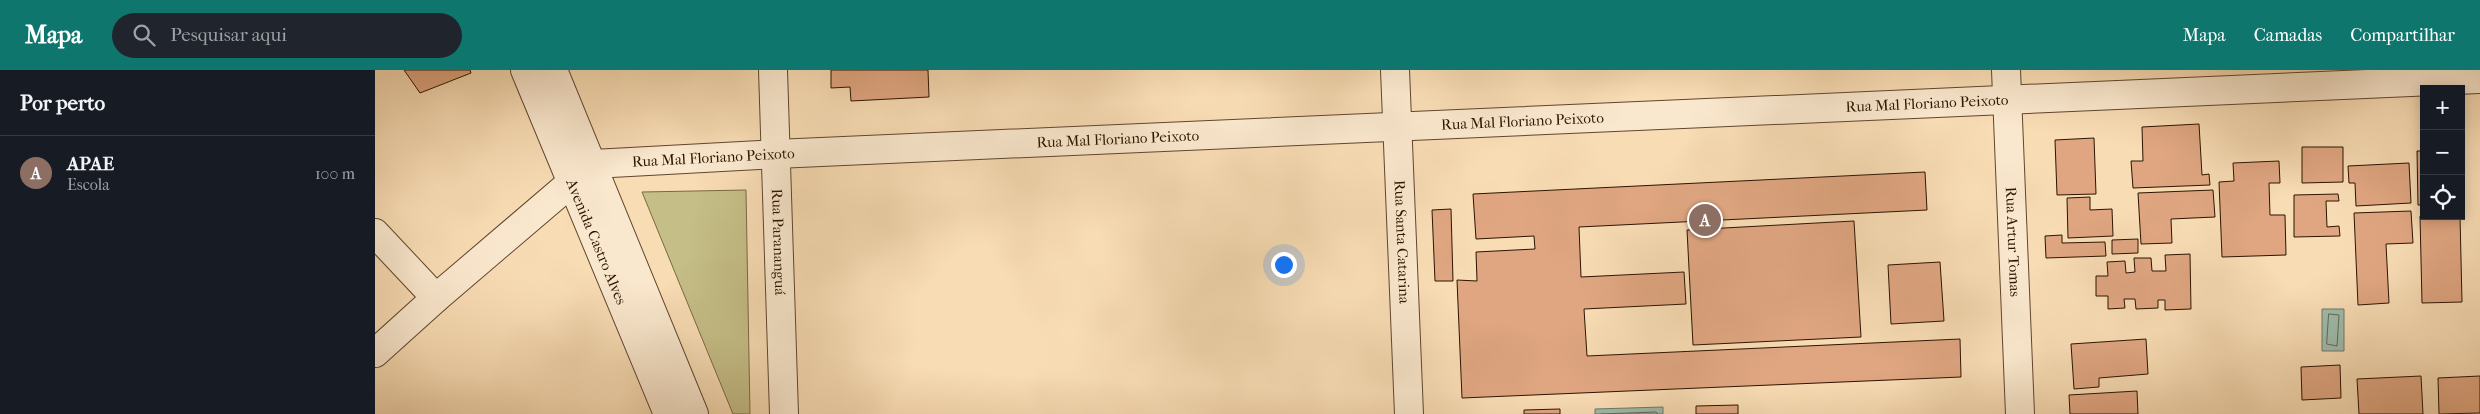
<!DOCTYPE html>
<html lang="pt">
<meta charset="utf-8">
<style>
:root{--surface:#171b24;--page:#20242c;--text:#f1f3f6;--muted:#9ea1a6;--line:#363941;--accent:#0f766e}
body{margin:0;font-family:"IM FELL French Canon",serif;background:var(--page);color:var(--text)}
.controls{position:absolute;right:15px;top:15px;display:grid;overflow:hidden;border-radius:0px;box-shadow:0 2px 12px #0003}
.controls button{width:45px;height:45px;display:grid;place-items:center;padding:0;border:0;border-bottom:1px solid var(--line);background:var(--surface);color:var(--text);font:25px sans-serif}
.you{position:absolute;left:908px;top:194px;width:18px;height:18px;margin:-12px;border:4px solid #fff;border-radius:50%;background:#1a73e8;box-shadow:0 0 0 8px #1a73e833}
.badge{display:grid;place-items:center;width:32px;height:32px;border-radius:50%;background:var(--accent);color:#fff;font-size:16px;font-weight:700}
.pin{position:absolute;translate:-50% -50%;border:2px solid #fff;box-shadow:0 1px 5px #0006}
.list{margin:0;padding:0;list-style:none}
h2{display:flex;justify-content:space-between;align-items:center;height:65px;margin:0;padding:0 20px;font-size:21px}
h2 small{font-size:16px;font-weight:400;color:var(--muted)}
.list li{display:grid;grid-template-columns:32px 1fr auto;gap:15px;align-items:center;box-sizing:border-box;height:75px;padding:0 20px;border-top:1px solid var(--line)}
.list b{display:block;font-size:19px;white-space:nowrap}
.list p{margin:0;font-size:16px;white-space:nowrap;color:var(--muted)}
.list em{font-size:16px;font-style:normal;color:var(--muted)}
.icon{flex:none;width:28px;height:28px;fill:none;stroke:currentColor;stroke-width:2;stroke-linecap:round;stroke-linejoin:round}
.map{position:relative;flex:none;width:2105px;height:344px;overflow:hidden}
header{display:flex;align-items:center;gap:30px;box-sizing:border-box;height:70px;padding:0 25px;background:var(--accent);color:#fff}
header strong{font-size:24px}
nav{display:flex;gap:28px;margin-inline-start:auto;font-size:18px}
.search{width:350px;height:45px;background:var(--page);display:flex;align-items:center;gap:12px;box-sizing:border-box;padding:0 18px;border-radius:28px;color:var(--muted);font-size:19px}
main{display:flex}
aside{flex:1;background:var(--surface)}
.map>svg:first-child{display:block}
.green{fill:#c5be87;stroke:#796944}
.water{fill:#9dbcac;stroke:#707968}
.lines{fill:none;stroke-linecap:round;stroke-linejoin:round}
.shore{stroke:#656856;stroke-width:1}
.building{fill:#dfa681;stroke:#2d1401}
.street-casing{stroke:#60462e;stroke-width:30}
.street{stroke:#fae8ce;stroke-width:28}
.labels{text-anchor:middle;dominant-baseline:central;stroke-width:4;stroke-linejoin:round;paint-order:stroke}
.street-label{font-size:15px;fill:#2d1401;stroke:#fae8ce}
</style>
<header>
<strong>Mapa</strong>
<div class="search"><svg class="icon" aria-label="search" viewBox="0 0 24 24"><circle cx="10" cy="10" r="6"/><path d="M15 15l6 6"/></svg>Pesquisar aqui</div>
<nav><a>Mapa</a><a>Camadas</a><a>Compartilhar</a></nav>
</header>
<main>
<aside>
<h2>Por perto<small></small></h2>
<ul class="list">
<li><span class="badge" style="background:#8d6e63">A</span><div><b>APAE</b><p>Escola</p></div><em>100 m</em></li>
</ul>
</aside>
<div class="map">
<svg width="2105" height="344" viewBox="0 0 2105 344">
<rect width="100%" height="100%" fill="#f8dcb4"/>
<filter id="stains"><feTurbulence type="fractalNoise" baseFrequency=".004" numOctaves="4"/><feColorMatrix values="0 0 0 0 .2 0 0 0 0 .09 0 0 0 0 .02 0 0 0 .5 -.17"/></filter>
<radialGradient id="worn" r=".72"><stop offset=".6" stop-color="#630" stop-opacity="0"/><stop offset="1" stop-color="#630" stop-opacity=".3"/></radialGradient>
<path class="green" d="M371,120L375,344H358L267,122Z"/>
<path class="water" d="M1947,239H1969V281H1947Z
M1288,337V344H1220V339Z"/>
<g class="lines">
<path class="shore" d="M1954,244L1964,245L1962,276L1952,274Z
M1226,344L1281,342L1283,344"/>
</g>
<path class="building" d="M29,0H95L96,3L45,23Z
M456,0H553L554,27L476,31L475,17L456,18Z
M1824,54L1827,105L1834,104L1835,115L1758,118L1756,91H1768L1767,57Z
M1719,68L1721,124L1682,125L1680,70Z
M1927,77H1968V112L1927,113Z
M2042,81H2049V135H2043Z
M1904,91L1905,113H1894L1895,145H1910L1911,185L1847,187L1844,112L1859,111L1858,93Z
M2034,93L2036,133L1981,136L1980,113H1974L1973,96Z
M1550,102L1552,140L1204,157L1206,207L1309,202L1311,234L1209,239L1212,286L1585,269L1586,307L1087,328L1082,210L1102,211L1101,182L1160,179L1159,166L1101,169L1098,124Z
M1838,120L1840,147L1796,149L1797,173L1766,174L1763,123Z
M1963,124L1964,131H1951L1952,157L1964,156L1965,166L1919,167V125Z
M1715,127V140L1737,139L1738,166L1693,168L1692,128Z
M1076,139L1078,211H1060L1057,140Z
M2036,141L2038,173L2011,174L2014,233L1983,235L1979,143Z
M2045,146H2085L2087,232L2047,233Z
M1479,151L1486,267L1318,275L1312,160Z
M1687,165V173L1730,172L1731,186L1671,188L1670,166Z
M1763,169V183L1737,184V170Z
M1815,184L1816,239L1790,240V230H1783V238L1761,239L1760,229H1749L1750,238L1733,239V226H1721V206H1733L1732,192L1750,191L1751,203L1760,202L1759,188H1776L1777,201H1791L1790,185Z
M1565,192L1569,251L1516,254L1513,195Z
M1771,269L1773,304L1724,308V317L1699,319L1696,274Z
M1965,295L1966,328L1927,330L1926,297Z
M2046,306L2048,344H1984L1982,309Z
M2105,306V343L2064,344L2063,308Z
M1762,321L1763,344H1695L1694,325Z
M1363,335V344H1321V336Z
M1185,339V344H1149V340Z"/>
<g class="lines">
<g class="street-casing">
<g id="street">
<path id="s1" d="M150,0L293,344"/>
<path d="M178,0L319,344"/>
<path id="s2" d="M398,0L409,344"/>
<path id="s3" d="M1020,0L1034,344"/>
<path id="s4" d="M1631,0L1645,344"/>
<path d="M0,163L61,228"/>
<path id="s5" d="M0,283L61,228L218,94L401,84L2105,9"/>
</g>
</g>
<use href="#street" class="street"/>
</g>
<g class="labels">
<g class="street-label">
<text stroke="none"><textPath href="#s5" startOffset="1624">Rua Mal Floriano Peixoto</textPath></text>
<text stroke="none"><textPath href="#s5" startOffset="1219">Rua Mal Floriano Peixoto</textPath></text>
<text stroke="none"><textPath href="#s5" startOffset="814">Rua Mal Floriano Peixoto</textPath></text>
<text stroke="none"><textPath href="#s5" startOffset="409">Rua Mal Floriano Peixoto</textPath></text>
<text stroke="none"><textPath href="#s1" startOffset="186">Avenida Castro Alves</textPath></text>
<text stroke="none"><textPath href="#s2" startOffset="172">Rua Parananguá</textPath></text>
<text stroke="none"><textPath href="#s3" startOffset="172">Rua Santa Catarina</textPath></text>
<text stroke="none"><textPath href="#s4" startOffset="172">Rua Artur Tomas</textPath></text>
</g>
</g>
<rect width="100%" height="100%" filter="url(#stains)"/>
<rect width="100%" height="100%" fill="url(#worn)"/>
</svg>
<div class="controls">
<button>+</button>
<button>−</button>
<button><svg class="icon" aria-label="locate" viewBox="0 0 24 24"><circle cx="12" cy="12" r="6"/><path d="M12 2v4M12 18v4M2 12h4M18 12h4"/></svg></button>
</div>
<div class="you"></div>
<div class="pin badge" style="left:1330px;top:150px;background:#8d6e63">A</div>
</div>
</main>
